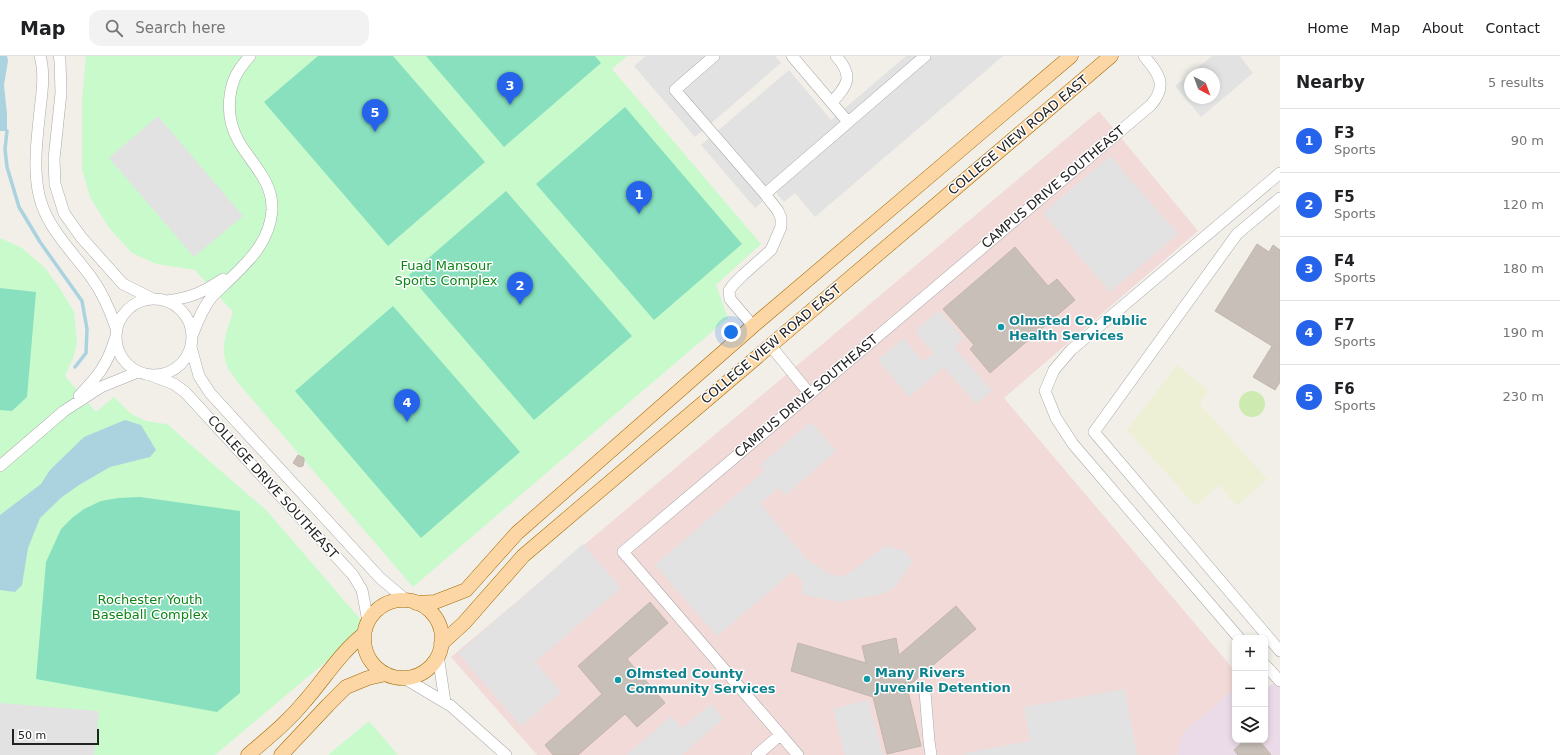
<!DOCTYPE html>
<meta charset="utf-8">
<style>
:root{--surface:#fff;--page:#f2f2f2;--text:#202124;--muted:#757577;--line:#e0e0e0;--accent:#2563eb}
body{margin:0;font-family:"DejaVu Sans",sans-serif;background:var(--page);color:var(--text)}
.controls{position:absolute;right:12px;bottom:12px;display:grid;overflow:hidden;border-radius:8px;box-shadow:0 2px 6px #0003}
.controls button{width:36px;height:36px;display:grid;place-items:center;padding:0;border:0;border-bottom:1px solid var(--line);background:var(--surface);color:var(--text);font:20px sans-serif}
.compass{position:absolute;left:1184px;top:12px;width:36px;height:36px;border-radius:50%;background:var(--surface);box-shadow:0 2px 6px #0003;rotate:139deg}
.scale{position:absolute;left:12px;bottom:10px;width:87px;box-sizing:border-box;padding-left:4px;border:2px solid #222;border-top:0;font-size:11px;line-height:14px;white-space:nowrap;color:#222;-webkit-text-stroke:3px #fff;paint-order:stroke}
.you{position:absolute;left:731px;top:276px;width:14px;height:14px;margin:-10px;border:3px solid #fff;border-radius:50%;background:#1a73e8;box-shadow:0 0 0 6px #1a73e833}
.badge{display:grid;place-items:center;width:26px;height:26px;border-radius:50%;background:var(--accent);color:#fff;font-size:13px;font-weight:700}
.pin{position:absolute;translate:-50% -33px;filter:drop-shadow(0 1px 2px #0008)}
.pin::after{content:'';position:absolute;top:21px;width:14px;height:12px;background:inherit;clip-path:polygon(0 0,100% 0,50% 100%)}
.list{margin:0;padding:0;list-style:none}
h2{display:flex;justify-content:space-between;align-items:center;height:52px;margin:0;padding:0 16px;font-size:17px}
h2 small{font-size:13px;font-weight:400;color:var(--muted)}
.list li{display:grid;grid-template-columns:26px 1fr auto;gap:12px;align-items:center;box-sizing:border-box;height:64px;padding:0 16px;border-top:1px solid var(--line)}
.list b{display:block;font-size:15px;white-space:nowrap}
.list p{margin:0;font-size:13px;white-space:nowrap;color:var(--muted)}
.list em{font-size:13px;font-style:normal;color:var(--muted)}
.icon{flex:none;width:22px;height:22px;fill:none;stroke:currentColor;stroke-width:2;stroke-linecap:round;stroke-linejoin:round}
.map{position:relative;flex:none;width:1280px;height:699px;overflow:hidden}
header{display:flex;align-items:center;gap:24px;box-sizing:border-box;height:56px;padding:0 20px;background:var(--surface);border-bottom:1px solid var(--line)}
header strong{font-size:19px}
nav{display:flex;gap:22px;margin-inline-start:auto;font-size:14px}
.search{width:280px;height:36px;background:var(--page);display:flex;align-items:center;gap:10px;box-sizing:border-box;padding:0 14px;border-radius:12px;color:var(--muted);font-size:15px}
main{display:flex}
aside{flex:1;background:var(--surface)}
.map>svg:first-child{display:block}
.commercial{fill:#f2dad9}
.industrial{fill:#ebdbe8}
.farmland{fill:#eef0d5}
.grass{fill:#cdebb0}
.park{fill:#c8facc}
.pitch{fill:#88e0be}
.parking{fill:#e2e2e2;fill-rule:evenodd}
.water{fill:#aad3df}
.lines{fill:none;stroke-linecap:round;stroke-linejoin:round}
.stream{stroke:#aad3df;stroke-width:3.5}
.building{fill:#c7bfb8;stroke:#c4b6ab}
.minor-casing{stroke:#a9a9a9;stroke-width:12}
.major-casing{stroke:#a06b00;stroke-width:15}
.minor{stroke:#fff;stroke-width:11}
.major{stroke:#fcd6a4;stroke-width:14}
.culture-dot{fill:#0f9aa8;stroke:#fff;stroke-width:1.5}
.labels{text-anchor:middle;dominant-baseline:central;stroke-width:3;stroke-linejoin:round;paint-order:stroke}
.street-label{font-size:13px;fill:#222;stroke:#fff}
.park-label{font-size:13px;fill:#0c8416;stroke:#fff}
.culture-label{font-size:13px;font-weight:bold;fill:#0d838f;stroke:#fff;text-anchor:start}
</style>
<header>
<strong>Map</strong>
<div class="search"><svg class="icon" aria-label="search" viewBox="0 0 24 24"><circle cx="10" cy="10" r="6"/><path d="M15 15l6 6"/></svg>Search here</div>
<nav><a>Home</a><a>Map</a><a>About</a><a>Contact</a></nav>
</header>
<main>
<div class="map">
<svg width="1280" height="699" viewBox="0 0 1280 699">
<rect width="100%" height="100%" fill="#f2efe9"/>
<path class="commercial" d="M1099,55L1198,175L1004,342L1235,615V632L1183,677L1177,699H537L451,601Z"/>
<path class="industrial" d="M1276,625L1280,630V699H1177L1183,677L1235,632V684H1265V634Z"/>
<path class="farmland" d="M1177,309L1209,335L1199,347L1267,423L1237,450L1219,429L1196,450L1127,374Z"/>
<path class="grass" d="M1239 348a13 13 0 1 1 26 0a13 13 0 1 1-26 0Z"/>
<path class="park" d="M86,0H627L612,13L761,188L716,229L728,262L413,531L239,328C235,322 231,317 228,312C219,294 227,273 233,256L195,214L156,208L132,197L109,172L90,141L82,113V44Z
M0,182L22,192L45,212L59,231L74,256L77,286L74,300L65,320L96,356L114,341C134,362 139,365 167,368L267,455L367,571L215,699H0Z
M369,665L398,699H328Z"/>
<path class="pitch" d="M318,0H393L485,106L388,190L264,46Z
M426,0H595L601,7L504,91Z
M625,51L742,188L654,264L536,128Z
M506,135L632,280L534,364L409,219Z
M0,232L36,236L27,341L12,355L0,354Z
M393,250L520,396L421,482L295,335Z
M140,441L240,455V637L217,656L36,623L46,506L61,473L72,462L84,453L101,445L118,442Z"/>
<path class="parking" d="M646,0H775L781,7L695,81L634,10Z
M906,0H1003L815,161L795,137L784,146L775,135L755,152L701,89L789,14L831,64Z
M1212,0H1240L1253,17L1201,61L1175,30ZM1190,18H1214V42H1190Z
M158,60L243,160L194,201L109,102Z
M1110,100L1178,178L1110,236L1043,157Z
M939,254L963,282L954,291L992,335L976,348L944,311L909,341L878,304L903,282L923,306L934,297L915,275Z
M811,366L836,395L786,439L778,432L760,448L807,503L831,519L844,520L855,513L885,490L904,495L913,505L894,532L882,538L838,546L802,538L803,525L792,516L717,580L655,509L764,415L760,409Z
M583,488L621,532L535,606L561,636L521,670L458,597Z
M1125,633L1137,699H966L965,697L1030,685L1024,651Z
M868,644L883,699H845L833,653Z
M0,647L99,655L94,699H0Z
M711,648L723,663L682,699H627L671,660L682,672Z"/>
<path class="water" d="M0,0H7L8,5L4,29L7,58V75H0Z
M125,364L141,369L156,394L150,401L110,411L79,429L62,441L40,462L28,492L22,529L15,536L0,534V459L41,428L50,414L84,381Z"/>
<g class="lines">
<path class="stream" d="M7,75L5,93L7,111L19,151L40,186L82,245L87,273L86,297L75,311"/>
</g>
<path class="building" d="M1257,188L1269,196L1273,189L1280,194V326L1275,334L1253,321L1272,290L1215,255Z
M1015,191L1048,230L1057,223L1075,244L990,317L970,293L974,289L943,253Z
M298,399L304,402V406L303,410L299,411L293,407Z
M650,546L668,567L627,603L665,647L637,671L625,658L578,699H553L545,689L602,638L578,610Z
M956,550L976,573L907,631L921,690L887,698L873,641L791,615L798,587L866,607L862,590L896,582L899,599Z
M1245,684H1259L1271,699H1238L1234,694Z"/>
<g class="lines">
<g class="minor-casing">
<path id="minor" d="M40,0C45,17 42,37 40,54C37,82 33,112 39,139C46,171 72,195 91,221C102,236 110,254 116,272
M59,0L60,4L61,37L54,103L55,128L64,157L81,181L123,228L153,243
M714,0L675,34L765,138L778,155L781,162V171L771,194L743,219L733,229L729,235L730,243L753,270
M792,0L848,66
M832,46C848,29 854,20 836,0
M765,138L925,0
M1280,142L1237,178L1094,376L1280,595
M116 281a38 38 0 1 1 76 0a38 38 0 1 1-76 0Z
M167,245C192,241 202,237 223,223
M192,280C197,267 202,253 211,242C215,237 220,233 224,229C246,208 270,187 272,154C273,124 251,108 238,84C231,71 228,55 230,40C232,23 239,12 250,0
M770,289L809,337
M191,291L199,320L210,337L380,522L406,544
M150,319L174,328L185,336L353,519L362,534L368,565
M79,340C97,321 107,310 115,283
M0,410L64,355L101,331L138,316
M1239,582L1073,388L1056,362L1045,335L1054,314L1071,294L1280,117
M438,599L445,646
M1265,609L1280,625
M404,622L451,650L506,699
M925,636L929,685L931,699
M757,699L780,679
M798,699L623,496L1151,49C1168,29 1159,18 1144,0"/>
</g>
<g class="major-casing">
<path id="major" d="M364 583a39 39 0 1 1 78 0a39 39 0 1 1-78 0Z
M416,547L435,546L466,534L517,477L753,270L1071,0
M441,588L464,567L523,500L1111,0
M248,699C269,681 288,666 305,645C325,622 340,597 364,578
M281,699L328,649L346,631L368,622L386,618"/>
</g>
<use href="#minor" class="minor"/>
<use href="#major" class="major"/>
</g>
<g class="culture-dot">
<circle cx="1001" cy="271" r="4"/>
<circle cx="867" cy="623" r="4"/>
<circle cx="618" cy="624" r="4"/>
</g>
<g class="labels">
<g class="street-label">
<text transform="translate(1018 79) rotate(-40)">COLLEGE VIEW ROAD EAST</text>
<text transform="translate(1053 131) rotate(-40)">CAMPUS DRIVE SOUTHEAST</text>
<text transform="translate(771 288) rotate(-40)">COLLEGE VIEW ROAD EAST</text>
<text transform="translate(806 340) rotate(-40)">CAMPUS DRIVE SOUTHEAST</text>
<text transform="translate(273 431) rotate(48)">COLLEGE DRIVE SOUTHEAST</text>
</g>
<g class="park-label">
<text x="446" y="209">Fuad Mansour<tspan x="446" dy="15">Sports Complex</tspan></text>
<text x="150" y="543">Rochester Youth<tspan x="150" dy="15">Baseball Complex</tspan></text>
</g>
<g class="culture-label">
<text x="1009" y="264">Olmsted Co. Public<tspan x="1009" dy="15">Health Services</tspan></text>
<text x="875" y="616">Many Rivers<tspan x="875" dy="15">Juvenile Detention</tspan></text>
<text x="626" y="617">Olmsted County<tspan x="626" dy="15">Community Services</tspan></text>
</g>
</g>
</svg>
<div class="controls">
<button>+</button>
<button>−</button>
<button><svg class="icon" aria-label="layers" viewBox="0 0 24 24"><path d="M12 4l9 5-9 5-9-5zM3 14l9 5 9-5"/></svg></button>
</div>
<svg class="compass" viewBox="-18 -18 36 36"><path d="M0-13l5 13h-10z" fill="#e53935"/><path d="M0 13l5-13h-10z" fill="#757577"/></svg>
<div class="scale">50 m</div>
<div class="you"></div>
<div class="pin badge" style="left:639px;top:158px">1</div>
<div class="pin badge" style="left:520px;top:249px">2</div>
<div class="pin badge" style="left:510px;top:49px">3</div>
<div class="pin badge" style="left:407px;top:366px">4</div>
<div class="pin badge" style="left:375px;top:76px">5</div>
</div>
<aside>
<h2>Nearby<small>5 results</small></h2>
<ul class="list">
<li><span class="badge">1</span><div><b>F3</b><p>Sports</p></div><em>90 m</em></li>
<li><span class="badge">2</span><div><b>F5</b><p>Sports</p></div><em>120 m</em></li>
<li><span class="badge">3</span><div><b>F4</b><p>Sports</p></div><em>180 m</em></li>
<li><span class="badge">4</span><div><b>F7</b><p>Sports</p></div><em>190 m</em></li>
<li><span class="badge">5</span><div><b>F6</b><p>Sports</p></div><em>230 m</em></li>
</ul>
</aside>
</main>
